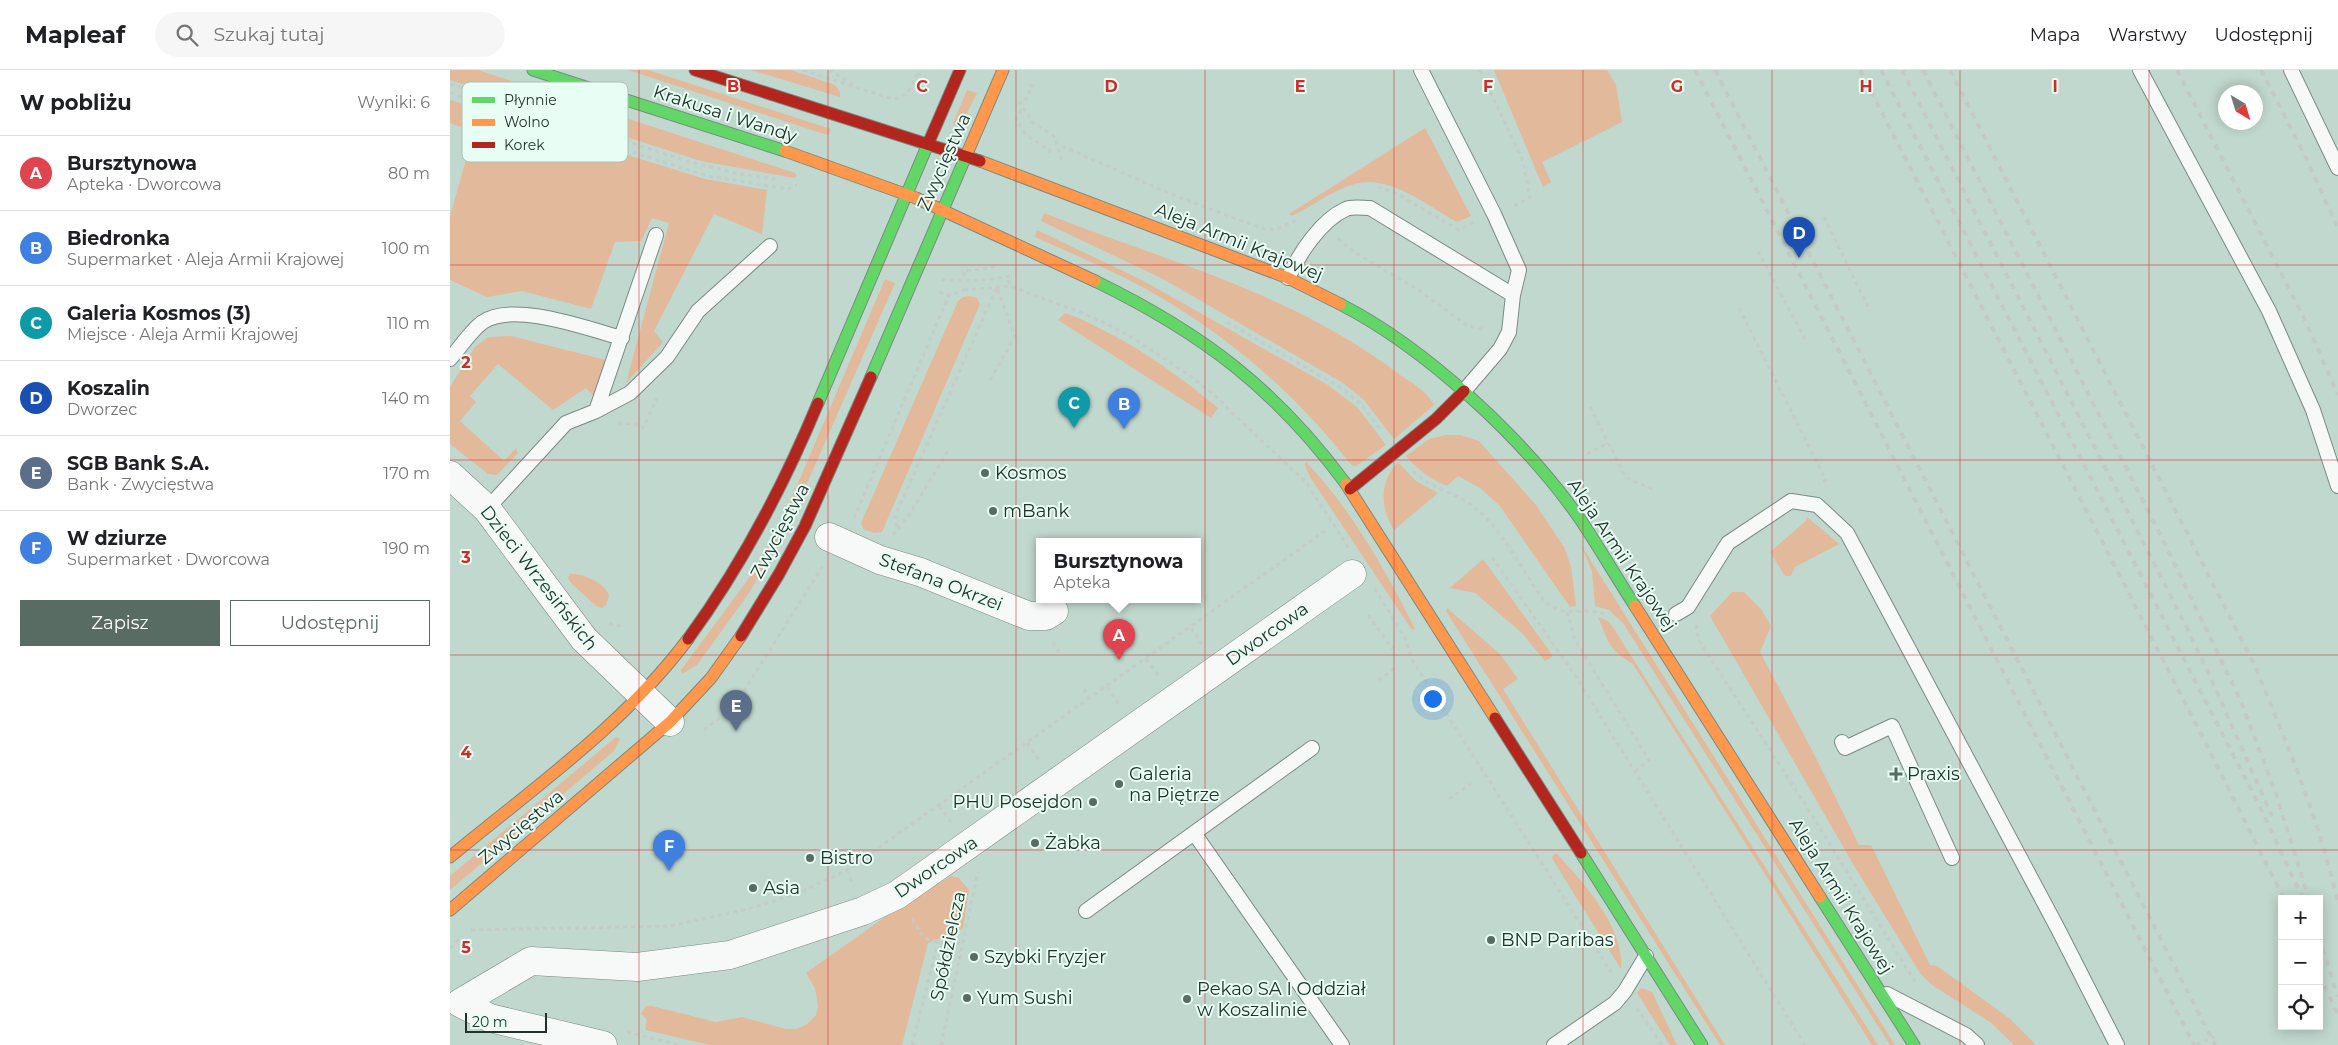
<!DOCTYPE html>
<html lang="pl">
<meta charset="utf-8">
<style>
:root{--surface:#fff;--page:#f6f6f6;--text:#202124;--muted:#757577;--line:#e0e0e0;--accent:#596c64}
body{margin:0;font-family:Montserrat,sans-serif;background:var(--page);color:var(--text)}
.controls{position:absolute;right:15px;bottom:15px;display:grid;overflow:hidden;border-radius:0px;box-shadow:0 2px 12px #0003}
.controls button{width:45px;height:45px;display:grid;place-items:center;padding:0;border:0;border-bottom:1px solid var(--line);background:var(--surface);color:var(--text);font:25px sans-serif}
.compass{position:absolute;left:1768px;top:15px;width:45px;height:45px;border-radius:50%;background:var(--surface);box-shadow:0 2px 12px #0003;rotate:142deg}
.scale{position:absolute;left:15px;bottom:12px;width:82px;box-sizing:border-box;padding-left:5px;border:2px solid #21322b;border-top:0;font-size:14px;line-height:18px;white-space:nowrap;color:#21322b;-webkit-text-stroke:4px #e8fdf4;paint-order:stroke}
.you{position:absolute;left:982px;top:628px;width:18px;height:18px;margin:-12px;border:4px solid #fff;border-radius:50%;background:#1a73e8;box-shadow:0 0 0 8px #1a73e833}
.badge{display:grid;place-items:center;width:32px;height:32px;border-radius:50%;background:var(--accent);color:#fff;font-size:16px;font-weight:700}
.pin{position:absolute;translate:-50% -41px;filter:drop-shadow(0 1px 2px #0008)}
.pin::after{content:'';position:absolute;top:26px;width:18px;height:15px;background:inherit;clip-path:polygon(0 0,100% 0,50% 100%)}
.popup{position:absolute;left:586px;top:468px;width:165px;height:65px;box-sizing:border-box;display:grid;place-content:center;border-radius:0px;background:var(--surface);filter:drop-shadow(0 1px 4px #0005);font-size:16px;white-space:nowrap;color:var(--muted)}
.popup b{font-size:19px;color:var(--text)}
.popup::after{content:'';position:absolute;left:50%;top:100%;margin-left:-10px;border:10px solid transparent;border-top-color:var(--surface)}
.list{margin:0;padding:0;list-style:none}
h2{display:flex;justify-content:space-between;align-items:center;height:65px;margin:0;padding:0 20px;font-size:21px}
h2 small{font-size:16px;font-weight:400;color:var(--muted)}
.list li{display:grid;grid-template-columns:32px 1fr auto;gap:15px;align-items:center;box-sizing:border-box;height:75px;padding:0 20px;border-top:1px solid var(--line)}
.list b{display:block;font-size:19px;white-space:nowrap}
.list p{margin:0;font-size:16px;white-space:nowrap;color:var(--muted)}
.list em{font-size:16px;font-style:normal;color:var(--muted)}
.actions{display:flex;gap:10px;padding:15px 20px}
.actions a{flex:1;padding:11px 0;border:1px solid var(--accent);border-radius:0px;text-align:center;font-size:18px;color:var(--accent)}
.actions .main{background:var(--accent);color:#fff}
.icon{flex:none;width:28px;height:28px;fill:none;stroke:currentColor;stroke-width:2;stroke-linecap:round;stroke-linejoin:round}
.map{position:relative;flex:none;width:1888px;height:975px;overflow:hidden}
header{display:flex;align-items:center;gap:30px;box-sizing:border-box;height:70px;padding:0 25px;background:var(--surface);border-bottom:1px solid var(--line)}
header strong{font-size:24px}
nav{display:flex;gap:28px;margin-inline-start:auto;font-size:18px}
.search{width:350px;height:45px;background:var(--page);display:flex;align-items:center;gap:12px;box-sizing:border-box;padding:0 18px;border-radius:28px;color:var(--muted);font-size:19px}
main{display:flex}
aside{flex:1;background:var(--surface)}
.map>svg:first-child{display:block}
.green{fill:#e2b99b}
.lines{fill:none;stroke-linecap:round;stroke-linejoin:round}
.lane-casing{stroke:#798a83;stroke-width:16}
.street-casing{stroke:#798a83;stroke-width:29}
.fast-casing{stroke:#798a83;stroke-width:13}
.slow-casing{stroke:#798a83;stroke-width:13}
.jam-casing{stroke:#798a83;stroke-width:13}
.path{stroke:#c4cbc8;stroke-width:3;stroke-dasharray:4 4;stroke-linecap:butt}
.lane{stroke:#f6f9f8;stroke-width:14}
.street{stroke:#f6f9f8;stroke-width:28}
.fast{stroke:#63d668;stroke-width:11}
.slow{stroke:#ff974d;stroke-width:11}
.jam{stroke:#b3261e;stroke-width:11}
.rail{stroke:#c3cac6;stroke-width:4;stroke-dasharray:6 6;stroke-linecap:butt}
.grid{fill:none;stroke:#d62828;stroke-width:1;stroke-opacity:0.55}
.poi-dot{fill:#596c64;stroke:#e8fdf4;stroke-width:2}
.labels{text-anchor:middle;dominant-baseline:central;stroke-width:4;stroke-linejoin:round;paint-order:stroke}
.street-label{font-size:18px;fill:#21322b;stroke:#e8fdf4}
.poi-label{font-size:18px;fill:#21322b;stroke:#e8fdf4;text-anchor:start}
.key{fill:#e8fdf4;stroke:#acc0b8;stroke-width:1}
.key-label{font-size:14px;fill:#21322b}
.grid-label{font-size:16px;text-anchor:middle;font-weight:bold;fill:#d62828;stroke:#e8fdf4;stroke-width:4;stroke-linejoin:round;paint-order:stroke}
</style>
<header>
<strong>Mapleaf</strong>
<div class="search"><svg class="icon" aria-label="search" viewBox="0 0 24 24"><circle cx="10" cy="10" r="6"/><path d="M15 15l6 6"/></svg>Szukaj tutaj</div>
<nav><a>Mapa</a><a>Warstwy</a><a>Udostępnij</a></nav>
</header>
<main>
<aside>
<h2>W pobliżu<small>Wyniki: 6</small></h2>
<ul class="list">
<li><span class="badge" style="background:#e0444e">A</span><div><b>Bursztynowa</b><p>Apteka · Dworcowa</p></div><em>80 m</em></li>
<li><span class="badge" style="background:#3f7fe0">B</span><div><b>Biedronka</b><p>Supermarket · Aleja Armii Krajowej</p></div><em>100 m</em></li>
<li><span class="badge" style="background:#0f9aa8">C</span><div><b>Galeria Kosmos (3)</b><p>Miejsce · Aleja Armii Krajowej</p></div><em>110 m</em></li>
<li><span class="badge" style="background:#1a4fb4">D</span><div><b>Koszalin</b><p>Dworzec</p></div><em>140 m</em></li>
<li><span class="badge" style="background:#5c6f8a">E</span><div><b>SGB Bank S.A.</b><p>Bank · Zwycięstwa</p></div><em>170 m</em></li>
<li><span class="badge" style="background:#3f7fe0">F</span><div><b>W dziurze</b><p>Supermarket · Dworcowa</p></div><em>190 m</em></li>
</ul>
<div class="actions"><a class="main">Zapisz</a><a>Udostępnij</a></div>
</aside>
<div class="map">
<svg width="1888" height="975" viewBox="0 0 1888 975">
<rect width="100%" height="100%" fill="#c1d8ce"/>
<path class="green" d="M0,0H28L345,103L347,106L344,108L251,91L0,10Z
M178,0H198L381,59L379,65L371,63Z
M301,0H341L385,15L390,22V27Z
M1044,0H1157L1166,15L1172,52L1092,92L1101,112L1093,117Z
M517,20L527,23L511,55L506,56L503,53Z
M0,30L255,109L317,120L312,164L264,144L204,261L213,272L176,313L219,153L202,148L191,171L165,172L141,239L72,221L37,227L0,210V146L24,62L0,53Z
M975,58L1021,146L1007,152C976,135 937,102 901,115C880,122 862,136 842,146L839,144Z
M594,143C716,191 845,224 950,305C962,313 978,322 984,335L944,369L914,330L893,313L713,209L591,151Z
M587,160L690,209L878,315L907,337L936,375L906,396H902C850,329 788,274 715,230C674,205 629,187 585,167Z
M435,209L445,213L341,450L299,523L247,595L232,604L231,600L302,504L334,446Z
M519,226L527,228L530,234L432,462L424,463L413,459L411,453L508,231L513,227Z
M615,243C628,247 641,254 653,260C695,281 732,308 768,338L761,348L608,250Z
M61,266L156,290L145,328L136,318L103,340L48,294L20,326L26,332L10,351L54,391L66,378L68,383L47,405L38,404L0,374V317L25,277L38,267Z
M996,365H1010L1029,371L1086,435L1114,477L1121,496L1126,536L1120,537L1050,436L1030,418L1008,406L997,416C980,409 968,400 956,386L979,369Z
M856,392C899,436 938,504 965,559L962,560L860,407L855,395Z
M948,392L966,411L988,423L944,460C930,437 929,413 948,392Z
M1357,447L1389,474L1345,497L1341,506H1335L1320,482L1356,451Z
M1131,475L1445,975H1440L1173,553L1159,540L1145,536L1142,501Z
M1033,489L1103,586L1095,591L1072,563L1025,523L1000,518Z
M120,504C133,503 156,513 159,526L156,535L152,538L146,536L120,512L118,508Z
M1282,522H1294L1311,539L1321,556L1310,582L1365,686L1409,775H1421L1480,895L1487,896L1559,948L1586,975H1564L1540,952L1482,915L1470,903L1406,799L1260,546Z
M997,538L1050,584L1068,609L1053,619L1275,975H1270L996,541Z
M1148,547L1158,551L1164,559L1428,975H1422L1183,594C1158,579 1159,573 1148,547Z
M166,667L170,669L164,681L0,820V806Z
M1106,783C1133,812 1175,857 1171,899L1103,790L1102,787Z
M501,806L509,808L519,820L513,858L509,861L478,873L452,975H260L196,960L195,958L197,950L191,944L196,936H202L266,952L292,947L336,959H347L357,954L366,945L368,937L365,918L356,903L459,830Z
M1191,918L1202,922L1227,975H1220L1187,923Z"/>
<g class="lines">
<g class="lane-casing">
<path id="lane" d="M971,0L1044,144L1069,200L1063,225L1059,262L1050,279L1014,321
M1690,0L1819,241L1863,340L1888,416
M1841,0L1888,98
M838,208C849,184 871,150 896,139C902,136 913,138 920,138L1063,225
M0,289C9,279 22,259 33,252C64,231 138,259 172,268
M146,341L206,165
M37,439L116,353L146,341L180,323L217,287L248,241L320,176
M1226,544L1238,537L1278,473L1341,431L1367,435L1397,463L1608,859L1667,975
M1392,672L1395,678L1442,656L1502,788
M862,678L744,763L892,975
M636,841L744,763
M1437,924L1516,965L1527,975
M1104,975L1165,933L1175,921L1196,886"/>
</g>
<g class="street-casing">
<path id="street" d="M0,405L37,439L134,569L220,652
M379,467L430,490L470,502L579,546H596L604,541
M10,933L81,891L187,897L280,885L413,841L447,825L902,504
M10,933L40,948L153,975"/>
</g>
<g class="fast-casing">
<path id="fast" d="M83,0L335,81
M645,211C752,263 825,318 896,414
M890,234C976,278 1074,369 1130,449C1149,477 1166,507 1185,536
M421,307L516,86
M368,333L478,74
M1131,783L1252,975
M1370,827L1464,975"/>
</g>
<g class="slow-casing">
<path id="slow" d="M335,81L466,128L645,211
M516,86L553,0
M530,91L838,208L890,234
M896,414L1045,648
M1185,536L1370,827
M0,787C82,719 174,655 238,569
M0,840L220,652L261,608L291,566"/>
</g>
<g class="jam-casing">
<path id="jam" d="M245,0L530,91
M478,74L510,0
M900,419L986,349L1014,321
M291,566L329,504L355,456L421,307
M238,569C292,495 333,417 368,333
M1045,648L1131,783"/>
</g>
<path class="path" d="M353,0L443,29C459,28 463,13 469,0
M379,0L406,16
M1030,0L1073,91L1080,128L1063,136
M467,4L476,6
M0,14L240,92L286,103L325,109
M0,23L257,106L338,119L347,115
M569,31L582,52L605,67L611,87L610,92
M575,31L582,16L575,15
M571,40L566,49C573,65 586,72 600,80L598,87
M612,76L723,125L814,159H827L848,150
M928,117L947,124L1009,160L1024,152
M1374,147L1420,241
M888,168L904,182L967,219L1018,256L1036,260
M1308,181L1357,273
M514,206V201L546,197
M492,209C503,213 554,210 564,204
M558,210L560,216L637,245L675,263L739,305L768,328L784,345L855,411L899,478
M514,220L560,216
M489,222L499,225L514,220L515,214
M1289,238L1376,410L1369,414
M777,252L890,317L910,333L930,359
M540,310L565,266L547,218
M1140,337L1176,408L1203,419
M168,353L184,354L193,358L207,328
M1137,384L1158,373
M963,401C980,418 1004,422 1023,436C1047,453 1074,502 1092,528C1111,551 1131,536 1155,544
M404,448L499,225
M447,457L445,446L547,217
M443,465L459,445L499,379
M1042,487L1123,602L1355,975
M925,519L956,570L961,588L1161,902
M1117,542L1125,570L1199,690L1185,701
M918,545L943,579
M159,553L173,557
M1247,555L1246,560L1250,572L1360,742L1467,915
M741,558L753,576
M603,572L609,582
M696,589L709,607
M928,610L948,596
M657,617L669,635
M634,619L640,629
M254,660L280,640L294,621L374,494
M577,673L590,691
M999,729L1021,714
M489,736L502,753
M397,800L403,815
M462,849L474,868L499,875L513,872
M21,860L220,856L298,839L351,822L397,800L879,458
M0,878L12,866
M1187,938L1212,975
M177,962L230,975
M462,975L488,872
M491,975L528,802
M1747,975L1767,965"/>
<use href="#lane" class="lane"/>
<use href="#street" class="street"/>
<use href="#fast" class="fast"/>
<use href="#slow" class="slow"/>
<use href="#jam" class="jam"/>
<path class="rail" d="M1245,0L1744,975
M1265,0L1765,975
M1410,0L1750,662L1834,829
M1431,0L1810,737L1853,829
M1452,0L1734,552L1758,602L1822,746
M1473,0L1711,466L1790,629L1826,724L1858,826
M1500,0L1805,596C1837,674 1870,751 1888,834
M1727,0L1856,252L1888,325
M1811,0L1854,84L1888,158
M1869,867L1888,927
M1869,905L1888,945"/>
</g>
<path class="grid" d="M189,0V975M378,0V975M566,0V975M755,0V975M944,0V975M1133,0V975M1322,0V975M1510,0V975M1699,0V975M0,195H1888M0,390H1888M0,585H1888M0,780H1888"/>
<g class="poi-dot">
<circle cx="535" cy="403" r="5"/>
<circle cx="543" cy="441" r="5"/>
<path d="M1443.5 696.5h5v5h5v5h-5v5h-5v-5h-5v-5h5z"/>
<circle cx="669" cy="714" r="5"/>
<circle cx="643" cy="732" r="5"/>
<circle cx="585" cy="773" r="5"/>
<circle cx="360" cy="788" r="5"/>
<circle cx="303" cy="818" r="5"/>
<circle cx="1041" cy="870" r="5"/>
<circle cx="524" cy="887" r="5"/>
<circle cx="517" cy="928" r="5"/>
<circle cx="737" cy="929" r="5"/>
</g>
<g class="labels">
<g class="street-label">
<text transform="translate(275 44) rotate(18)">Krakusa i Wandy</text>
<text transform="translate(494 92) rotate(-66)">Zwycięstwa</text>
<text transform="translate(789 172) rotate(22)">Aleja Armii Krajowej</text>
<text transform="translate(330 461) rotate(-62)">Zwycięstwa</text>
<text transform="translate(1172 485) rotate(56)">Aleja Armii Krajowej</text>
<text transform="translate(89 508) rotate(52)">Dzieci Wrzesińskich</text>
<text transform="translate(491 512) rotate(21)">Stefana Okrzei</text>
<text transform="translate(817 564) rotate(-35)">Dworcowa</text>
<text transform="translate(71 757) rotate(-40)">Zwycięstwa</text>
<text transform="translate(486 797) rotate(-34)">Dworcowa</text>
<text transform="translate(1391 826) rotate(58)">Aleja Armii Krajowej</text>
<text transform="translate(498 876) rotate(-78)">Spółdzielcza</text>
</g>
<g class="poi-label">
<text x="545" y="403">Kosmos</text>
<text x="553" y="441">mBank</text>
<text x="679" y="704">Galeria<tspan x="679" dy="21">na Piętrze</tspan></text>
<text x="1457" y="704">Praxis</text>
<text x="633" y="732" text-anchor="end">PHU Posejdon</text>
<text x="595" y="773">Żabka</text>
<text x="370" y="788">Bistro</text>
<text x="313" y="818">Asia</text>
<text x="1051" y="870">BNP Paribas</text>
<text x="534" y="887">Szybki Fryzjer</text>
<text x="747" y="919">Pekao SA I Oddział<tspan x="747" dy="21">w Koszalinie</tspan></text>
<text x="527" y="928">Yum Sushi</text>
</g>
</g>
<rect x="12" y="12" width="166" height="80" rx="8" class="key"/>
<rect x="22" y="27" width="23" height="6" fill="#63d668"/>
<rect x="22" y="49" width="23" height="7" fill="#ff974d"/>
<rect x="22" y="72" width="23" height="6" fill="#b3261e"/>
<g class="key-label">
<text x="54" y="35">Płynnie</text>
<text x="54" y="57">Wolno</text>
<text x="54" y="80">Korek</text>
</g>
<g class="grid-label">
<text x="283" y="22">B</text>
<text x="472" y="22">C</text>
<text x="661" y="22">D</text>
<text x="850" y="22">E</text>
<text x="1038" y="22">F</text>
<text x="1227" y="22">G</text>
<text x="1416" y="22">H</text>
<text x="1605" y="22">I</text>
<text x="16" y="298">2</text>
<text x="16" y="493">3</text>
<text x="16" y="688">4</text>
<text x="16" y="883">5</text>
</g>
</svg>
<div class="controls">
<button>+</button>
<button>−</button>
<button><svg class="icon" aria-label="locate" viewBox="0 0 24 24"><circle cx="12" cy="12" r="6"/><path d="M12 2v4M12 18v4M2 12h4M18 12h4"/></svg></button>
</div>
<svg class="compass" viewBox="-18 -18 36 36"><path d="M0-13l5 13h-10z" fill="#e53935"/><path d="M0 13l5-13h-10z" fill="#757577"/></svg>
<div class="scale">20 m</div>
<div class="you"></div>
<div class="pin badge" style="left:669px;top:590px;background:#e0444e">A</div>
<div class="popup"><b>Bursztynowa</b>Apteka</div>
<div class="pin badge" style="left:674px;top:359px;background:#3f7fe0">B</div>
<div class="pin badge" style="left:624px;top:358px;background:#0f9aa8">C</div>
<div class="pin badge" style="left:1349px;top:188px;background:#1a4fb4">D</div>
<div class="pin badge" style="left:286px;top:661px;background:#5c6f8a">E</div>
<div class="pin badge" style="left:219px;top:801px;background:#3f7fe0">F</div>
</div>
</main>
